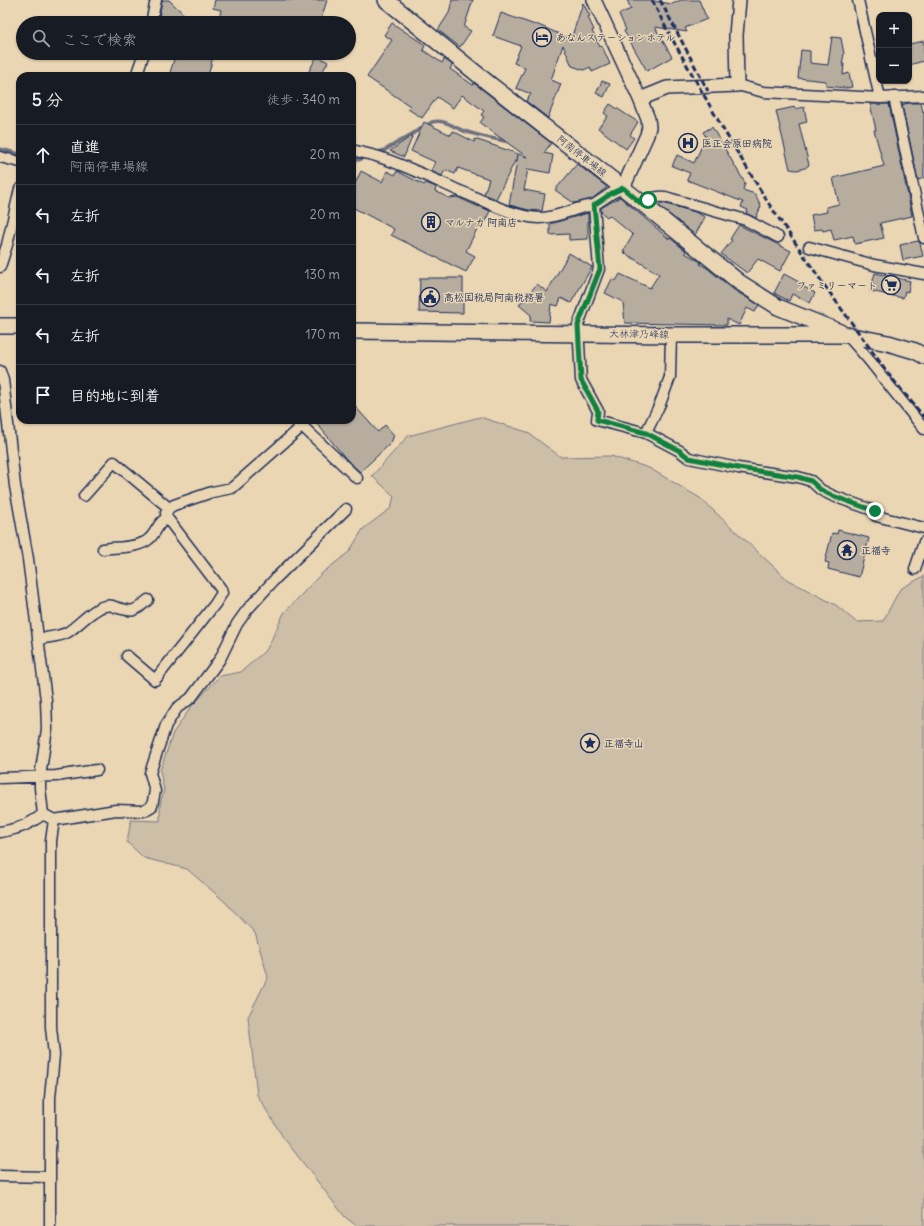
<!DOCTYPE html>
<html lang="ja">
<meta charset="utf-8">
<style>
:root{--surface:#171b24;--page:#20242c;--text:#f1f3f6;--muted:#9ea1a6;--line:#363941}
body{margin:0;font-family:Delius,"Klee One",sans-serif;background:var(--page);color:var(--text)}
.controls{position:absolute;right:12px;top:12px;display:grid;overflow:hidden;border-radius:8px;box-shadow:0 1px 3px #0004}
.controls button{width:36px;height:36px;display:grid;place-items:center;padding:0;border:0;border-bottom:1px solid var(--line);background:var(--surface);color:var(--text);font:20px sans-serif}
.stop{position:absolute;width:12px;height:12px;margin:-9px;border:3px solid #0b8043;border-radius:50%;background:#fff}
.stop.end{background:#0b8043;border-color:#fff;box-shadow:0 1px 4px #0008}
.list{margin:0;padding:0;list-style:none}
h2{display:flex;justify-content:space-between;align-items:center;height:52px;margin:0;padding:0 16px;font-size:17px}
h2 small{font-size:13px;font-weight:400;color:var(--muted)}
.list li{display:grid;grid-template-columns:26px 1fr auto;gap:12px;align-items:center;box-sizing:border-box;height:60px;padding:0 16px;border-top:1px solid var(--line)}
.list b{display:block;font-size:15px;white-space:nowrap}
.list p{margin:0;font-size:13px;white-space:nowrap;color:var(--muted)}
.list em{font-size:13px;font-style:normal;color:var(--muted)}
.icon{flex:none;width:22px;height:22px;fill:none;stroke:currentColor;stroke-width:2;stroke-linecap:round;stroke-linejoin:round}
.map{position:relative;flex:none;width:924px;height:1226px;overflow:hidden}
.search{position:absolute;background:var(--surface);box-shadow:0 1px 3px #0004;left:16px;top:16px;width:340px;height:44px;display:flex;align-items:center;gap:10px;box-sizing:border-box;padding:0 14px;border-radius:22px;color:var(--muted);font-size:15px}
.panel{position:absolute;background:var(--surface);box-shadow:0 1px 3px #0004;left:16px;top:72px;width:340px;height:352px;border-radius:12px}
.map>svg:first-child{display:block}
.green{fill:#cdbea8;stroke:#747683}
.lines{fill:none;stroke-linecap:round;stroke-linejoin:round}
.stream{stroke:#6d7180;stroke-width:3.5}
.building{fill:#b7ad9f;stroke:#1b2f5e}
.minor-casing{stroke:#1b2f5e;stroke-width:13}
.tertiary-casing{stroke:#1b2f5e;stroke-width:16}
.secondary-casing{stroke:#1b2f5e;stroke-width:18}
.minor{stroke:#ebd6b4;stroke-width:10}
.tertiary{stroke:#ebd6b4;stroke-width:13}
.secondary{stroke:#ebd6b4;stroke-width:15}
.rail{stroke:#1b2f5e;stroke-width:3;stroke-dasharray:6 3;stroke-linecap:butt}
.route{stroke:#0b8043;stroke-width:5}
.labels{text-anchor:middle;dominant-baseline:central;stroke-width:3;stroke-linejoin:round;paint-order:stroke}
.poi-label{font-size:10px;font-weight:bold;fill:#1b2f5e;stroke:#ebd6b4;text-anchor:start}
.street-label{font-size:10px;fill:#1b2f5e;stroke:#ebd6b4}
</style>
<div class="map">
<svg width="924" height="1226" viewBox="0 0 924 1226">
<rect width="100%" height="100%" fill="#ebd6b4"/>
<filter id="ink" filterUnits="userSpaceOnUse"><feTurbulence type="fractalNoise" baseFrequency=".025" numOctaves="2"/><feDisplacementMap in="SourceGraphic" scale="8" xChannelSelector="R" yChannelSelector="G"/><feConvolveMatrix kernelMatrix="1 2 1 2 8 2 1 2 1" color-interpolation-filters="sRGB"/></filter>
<g filter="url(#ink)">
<path class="green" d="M480,417L527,432L561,457L611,456L649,468L700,498L788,580L836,605L856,622L883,621L900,589L924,576V1226H357L345,1217L283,1137L257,1095L248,1017L268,977L255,933L224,901L187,869L144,858L127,842L131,820L160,821V804L164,790L160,771L173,733L191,707L220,676L241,672L267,649L284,613L321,574L349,552L363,529L391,508L394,496L372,476L408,436Z"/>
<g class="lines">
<path class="stream" d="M0,149L20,154
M376,153L385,150L432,122C445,119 453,127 464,131C479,136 494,139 510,142
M352,158L359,160L366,157"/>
</g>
<path class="building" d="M162,0H169L193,23H158Z
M215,0H327L320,23H257L235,17L233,23H218L221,10L213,8Z
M452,0H473L464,27L471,31L460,47L438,30L449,13Z
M627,0H648L672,4L681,0H699L707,19L685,28L687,32L655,27L672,57L647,71L624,31L626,30L619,14L631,9Z
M583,3L590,16L588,17L594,30L592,31L600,47L602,46L610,64L592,72L590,67L584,70L572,66L563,45L551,80L561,84L548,118L526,101L531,94L516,88L525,68L514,63L521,46L493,36L501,13L535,25L536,24L571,39Z
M392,23L425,45L423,50L442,63L444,59L450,63L452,65L450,69L473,85L474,83L551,143L544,153L553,155L550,173L528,169L524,190L545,194L542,211L529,210L509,205L518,155L496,199L484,194L489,179L458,168L455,174L445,170L442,176L431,171L435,162L411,151L424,122L451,135L453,131L474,142L475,139L527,157L480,123L484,117L481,115L484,111L462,95L453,108L437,97L422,118L408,109L410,106L367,77L392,40L384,35Z
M832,37L841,38L844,54L842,64H844L843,75L849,73L852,87L846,88L826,86V81L798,78L801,50L810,51V63L828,65Z
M924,41V61L909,65V44Z
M176,53H214L208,76L198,73V76H169Z
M317,56L328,62L320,76H313L308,73Z
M602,81L610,84L604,97L596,93Z
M908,103H921L923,112L924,111V178L918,180L902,105Z
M610,104L638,122L630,135L634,138L626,149L598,128L608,116L604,113Z
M870,104H889L912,216L880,223L884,238L855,244L853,236L834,240L831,229L823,231L822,229L814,230L811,215L827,212L826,207L839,204L833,178L884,166L874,130H876Z
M795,107V109L804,107L807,122L799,124L809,165L805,168L797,170L790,169L776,111Z
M712,127L745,183L743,190L755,194L761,206L756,218L746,213L748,210L741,207L743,202L687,180L690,173L672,166L677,155L694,163L706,137L703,132Z
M413,135L404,157L390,151Z
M577,164L607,187L592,199L574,203L555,190Z
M361,171L382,182L387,171L395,175L397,171L424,185L426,183L436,187L435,191L449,198L457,197L479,207V206L490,211L484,223L481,221L466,251L475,256L466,272L391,235L394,229L352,207V190Z
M620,197L669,239L670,238L686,251L685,253L701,262L700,264L707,268L734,290L759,305L755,312L747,308L739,325L727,319V325L625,323L623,302L605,293L612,279L616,281L620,274L650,288L659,274L623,252L633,235L609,215L607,217L601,212V208Z
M662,203L695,212L705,217L695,235L659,206Z
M588,213V239L569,240V234L550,235V224Z
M739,225L791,251L780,271L758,259L747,273L721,254L732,240L730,239Z
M918,241L920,243L923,256L903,260L900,245Z
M569,253L592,267L571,303L561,298L558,306L551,304L549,322L530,321L531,315L519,305L537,284L547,292Z
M875,273L910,281L908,292L905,291L903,298L870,291Z
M784,274L799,282L798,284L815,293L810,303L792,294L789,301L774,293Z
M420,278H463V313L419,312Z
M352,403L378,432L385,425L394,435L391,443L360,472L347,460L314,420H352Z
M838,530L869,538L859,577L828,569L829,563L825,562L832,533L837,534Z"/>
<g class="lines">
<g class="minor-casing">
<path id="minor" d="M858,0L880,98
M151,23L156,0
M136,76L144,53
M737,85L764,92L880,98L924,96
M894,97L924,238
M352,150C360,152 368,154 376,156C405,165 433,179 460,191C485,201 511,216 538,218C555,219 576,207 594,205
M0,157L20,162
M623,188L612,193L594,205L599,269L578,325L581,380L598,411L597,420L646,433L680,451L689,458L738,468L798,477L811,481L821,490L833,496L875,511L876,516L924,528
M643,205C650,198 655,196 665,197L746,220L778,237
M809,247L874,265L924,274
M0,267L7,245L20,189
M847,335L868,359L924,429
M0,371L3,380L15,486L28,559L46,700L47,729L40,777V788L43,814
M299,423L357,478
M646,433L660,404L670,377L671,335
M84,496L114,462L169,508
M103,549C116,547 140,548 149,539C157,532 157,523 167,518
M915,569L924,542
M38,639C48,637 60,637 68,632C79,625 94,607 106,606C109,605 113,606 115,607C135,613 133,612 148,600
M127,656L155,680L215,604L222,593L221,589L167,518L166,513L169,508L174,505L212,492L232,488L298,430L299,423L297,420
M0,778L56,776L97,770
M0,832C18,829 29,825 43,814L54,820L116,810L144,811L152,806L155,791L150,773L166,725L177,708L191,698L220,659L237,624L247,610L276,578L346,509
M0,1176L50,1177
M50,1226V1098L54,1055L51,1027V841L54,820"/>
</g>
<g class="tertiary-casing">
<path id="tertiary" d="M594,0L640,99L648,119L649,127L647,135L623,188
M640,99L667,88L737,85L736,35L739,0"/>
</g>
<g class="secondary-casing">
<path id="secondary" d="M386,0L487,82L632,195L739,282L778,307L840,332
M0,326H20
M352,331L671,335H847L888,343L915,351L924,356"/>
</g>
<use href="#minor" class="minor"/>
<use href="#tertiary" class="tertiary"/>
<use href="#secondary" class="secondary"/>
<path class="rail" d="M652,0L666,28L723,129L769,204L822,282L890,376L924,417
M660,0L708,91"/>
</g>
</g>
<g class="lines" filter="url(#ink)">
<path class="route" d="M648,200L643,205L623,188L612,193L594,205L600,269L578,325L581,380L598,411L597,420L646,433L680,451L689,458L738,468L798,477L811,481L821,490L833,496L875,511"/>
</g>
<defs>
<g id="hotel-ring" transform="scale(1)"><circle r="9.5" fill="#ebd6b4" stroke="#1b2f5e" stroke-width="1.5"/><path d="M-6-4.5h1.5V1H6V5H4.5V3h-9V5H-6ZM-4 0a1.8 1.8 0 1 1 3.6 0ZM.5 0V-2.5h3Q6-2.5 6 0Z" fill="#1b2f5e"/></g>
<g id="hospital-ring" transform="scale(1)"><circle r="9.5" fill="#ebd6b4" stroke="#1b2f5e" stroke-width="1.5"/><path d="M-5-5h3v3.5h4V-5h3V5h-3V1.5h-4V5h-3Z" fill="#1b2f5e"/></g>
<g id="building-ring" transform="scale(1)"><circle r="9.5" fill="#ebd6b4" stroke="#1b2f5e" stroke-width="1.5"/><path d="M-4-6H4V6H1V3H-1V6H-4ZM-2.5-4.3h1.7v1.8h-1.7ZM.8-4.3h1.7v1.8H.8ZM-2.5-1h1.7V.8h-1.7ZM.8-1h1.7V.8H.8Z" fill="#1b2f5e"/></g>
<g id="supermarket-ring" transform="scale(1)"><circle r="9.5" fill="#ebd6b4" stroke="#1b2f5e" stroke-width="1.5"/><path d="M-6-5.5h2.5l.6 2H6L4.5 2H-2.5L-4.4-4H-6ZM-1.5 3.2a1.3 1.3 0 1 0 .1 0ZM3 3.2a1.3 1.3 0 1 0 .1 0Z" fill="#1b2f5e"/></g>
<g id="civic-ring" transform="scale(1)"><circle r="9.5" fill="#ebd6b4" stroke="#1b2f5e" stroke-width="1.5"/><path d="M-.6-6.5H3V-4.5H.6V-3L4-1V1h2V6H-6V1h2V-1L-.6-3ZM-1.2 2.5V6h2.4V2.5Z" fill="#1b2f5e"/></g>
<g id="temple-ring" transform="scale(1)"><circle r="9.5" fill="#ebd6b4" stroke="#1b2f5e" stroke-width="1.5"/><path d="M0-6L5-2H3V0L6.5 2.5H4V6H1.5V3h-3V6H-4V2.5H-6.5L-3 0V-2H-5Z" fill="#1b2f5e"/></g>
<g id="sight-ring" transform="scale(1)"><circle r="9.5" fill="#ebd6b4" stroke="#1b2f5e" stroke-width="1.5"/><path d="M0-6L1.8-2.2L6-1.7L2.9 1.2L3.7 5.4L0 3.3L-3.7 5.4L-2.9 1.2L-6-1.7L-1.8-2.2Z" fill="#1b2f5e"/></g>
</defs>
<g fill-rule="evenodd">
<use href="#hotel-ring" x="542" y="37"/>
<use href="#hospital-ring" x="688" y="143"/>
<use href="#building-ring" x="431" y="222"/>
<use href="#supermarket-ring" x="891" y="285"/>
<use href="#civic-ring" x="430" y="297"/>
<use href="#temple-ring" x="847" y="550"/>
<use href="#sight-ring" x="590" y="743"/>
</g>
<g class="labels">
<g class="poi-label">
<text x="556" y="37">あなんステーションホテル</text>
<text x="702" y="143">医正会原田病院</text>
<text x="445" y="222">マルナカ 阿南店</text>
<text x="877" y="285" text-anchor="end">ファミリーマート</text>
<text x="444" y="297">高松国税局阿南税務署</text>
<text x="861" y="550">正福寺</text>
<text x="604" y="743">正福寺山</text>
</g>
<g class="street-label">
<text transform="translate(582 156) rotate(38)">阿南停車場線</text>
<text transform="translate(639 334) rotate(1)">大林津乃峰線</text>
</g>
</g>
</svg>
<div class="controls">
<button>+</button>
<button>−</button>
</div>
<div class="stop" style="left:648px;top:200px"></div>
<div class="stop end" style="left:875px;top:511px"></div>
<div class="search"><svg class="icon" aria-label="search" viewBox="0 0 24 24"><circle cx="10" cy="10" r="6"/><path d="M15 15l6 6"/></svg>ここで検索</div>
<section class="panel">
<h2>5 分<small>徒歩 · 340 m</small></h2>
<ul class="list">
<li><svg class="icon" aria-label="ahead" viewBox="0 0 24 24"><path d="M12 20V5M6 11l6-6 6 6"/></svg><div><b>直進</b><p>阿南停車場線</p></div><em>20 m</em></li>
<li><svg class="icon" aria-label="left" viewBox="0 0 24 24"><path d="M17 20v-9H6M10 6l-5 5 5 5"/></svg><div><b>左折</b></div><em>20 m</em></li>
<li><svg class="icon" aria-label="left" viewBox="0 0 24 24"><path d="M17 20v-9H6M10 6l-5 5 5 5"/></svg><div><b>左折</b></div><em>130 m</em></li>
<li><svg class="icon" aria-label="left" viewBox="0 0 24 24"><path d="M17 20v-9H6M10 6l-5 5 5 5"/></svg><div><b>左折</b></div><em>170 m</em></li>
<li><svg class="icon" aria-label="arrive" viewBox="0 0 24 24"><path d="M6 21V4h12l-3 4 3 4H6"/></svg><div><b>目的地に到着</b></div></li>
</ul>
</section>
</div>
